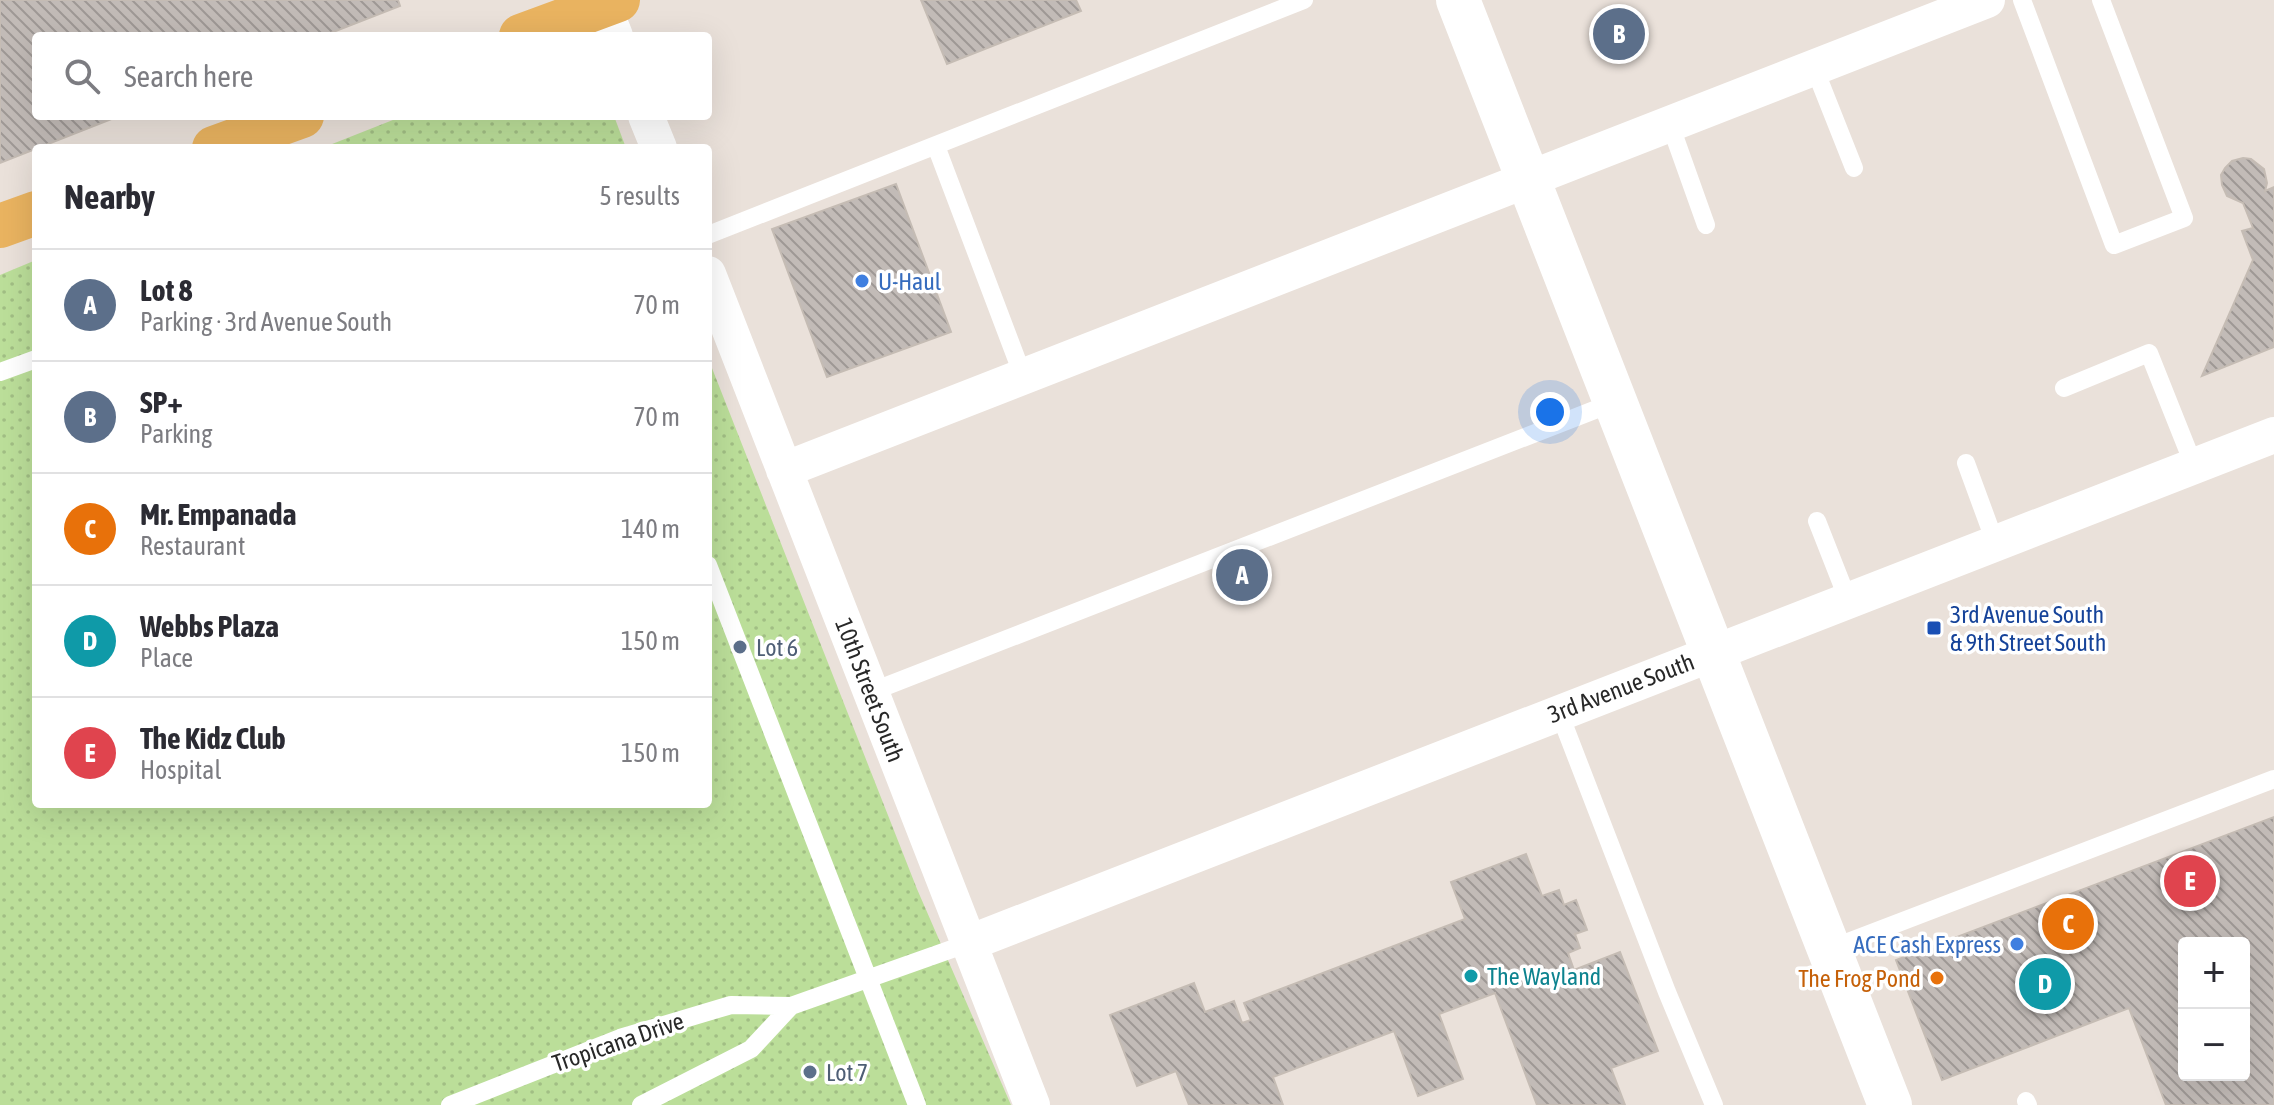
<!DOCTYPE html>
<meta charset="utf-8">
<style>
:root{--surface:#fff;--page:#f2f2f3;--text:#2b2b33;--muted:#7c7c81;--line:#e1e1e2;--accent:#ea580c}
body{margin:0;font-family:"Asap Condensed",sans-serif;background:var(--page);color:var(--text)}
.controls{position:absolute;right:24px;bottom:24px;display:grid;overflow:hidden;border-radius:8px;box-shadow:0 8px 32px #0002}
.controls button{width:72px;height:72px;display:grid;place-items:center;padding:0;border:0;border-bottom:2px solid var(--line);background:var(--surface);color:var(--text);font:40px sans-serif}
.you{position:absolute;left:1550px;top:412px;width:28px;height:28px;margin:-20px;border:6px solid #fff;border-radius:50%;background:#1a73e8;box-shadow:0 0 0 12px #1a73e833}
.badge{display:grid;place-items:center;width:52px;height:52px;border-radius:50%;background:var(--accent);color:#fff;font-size:26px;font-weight:700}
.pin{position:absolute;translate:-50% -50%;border:4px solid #fff;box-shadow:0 2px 8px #0006}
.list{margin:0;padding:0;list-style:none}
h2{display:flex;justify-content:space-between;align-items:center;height:104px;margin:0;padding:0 32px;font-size:34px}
h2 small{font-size:26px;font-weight:400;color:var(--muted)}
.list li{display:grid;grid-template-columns:52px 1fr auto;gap:24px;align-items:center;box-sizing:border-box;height:112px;padding:0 32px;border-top:2px solid var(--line)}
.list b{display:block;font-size:30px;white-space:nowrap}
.list p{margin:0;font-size:26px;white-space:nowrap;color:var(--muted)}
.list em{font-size:26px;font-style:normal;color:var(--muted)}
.icon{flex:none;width:44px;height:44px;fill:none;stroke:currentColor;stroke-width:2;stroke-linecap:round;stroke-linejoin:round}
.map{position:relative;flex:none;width:2274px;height:1105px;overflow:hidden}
.search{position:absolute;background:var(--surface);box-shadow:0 8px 32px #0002;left:32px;top:32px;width:680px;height:88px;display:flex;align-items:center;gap:20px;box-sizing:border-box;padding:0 28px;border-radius:8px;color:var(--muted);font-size:30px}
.panel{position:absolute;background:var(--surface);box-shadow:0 8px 32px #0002;left:32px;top:144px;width:680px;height:664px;border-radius:8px}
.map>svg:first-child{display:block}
.park{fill:url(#park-dots)}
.building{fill:url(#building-back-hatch);stroke:#c5bcb4;stroke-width:2;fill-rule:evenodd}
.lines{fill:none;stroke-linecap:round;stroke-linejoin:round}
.lane{stroke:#fff;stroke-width:18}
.street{stroke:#fff;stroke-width:36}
.secondary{stroke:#fff;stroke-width:44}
.primary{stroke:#e9b360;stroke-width:44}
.shop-dot{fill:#3f7fe0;stroke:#fff;stroke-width:3}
.transit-dot{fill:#1a4fb4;stroke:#fff;stroke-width:3}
.service-dot{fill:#5c6f8a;stroke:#fff;stroke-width:3}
.culture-dot{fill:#0f9aa8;stroke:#fff;stroke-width:3}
.food-dot{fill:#e8710a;stroke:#fff;stroke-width:3}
.labels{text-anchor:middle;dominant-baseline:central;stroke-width:7;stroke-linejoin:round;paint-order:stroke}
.shop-label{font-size:24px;fill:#366cbe;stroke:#fff;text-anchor:start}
.transit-label{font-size:24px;fill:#164399;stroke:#fff;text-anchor:start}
.service-label{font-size:24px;fill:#4e5e75;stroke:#fff;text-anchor:start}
.street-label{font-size:24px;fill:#282828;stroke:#fff}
.culture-label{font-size:24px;fill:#0d838f;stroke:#fff;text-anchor:start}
.food-label{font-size:24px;fill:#c56008;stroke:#fff;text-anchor:end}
</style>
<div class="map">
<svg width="2274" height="1105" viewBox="0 0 2274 1105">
<defs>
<pattern id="park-dots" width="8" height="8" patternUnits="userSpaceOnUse" patternTransform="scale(2)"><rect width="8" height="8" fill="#bbde99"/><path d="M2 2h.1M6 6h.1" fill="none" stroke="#a1be84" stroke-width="1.8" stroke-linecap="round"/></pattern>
<pattern id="building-back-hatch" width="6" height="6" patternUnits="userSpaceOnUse" patternTransform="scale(2)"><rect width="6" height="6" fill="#c2bbb7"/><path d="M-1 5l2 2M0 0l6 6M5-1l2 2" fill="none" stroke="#9e9895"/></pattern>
</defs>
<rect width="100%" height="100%" fill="#eae1da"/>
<path class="park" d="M403,116H614L626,148H322Z
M36,260V804H708V358L917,889L1011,1105H0V275Z"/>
<path class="building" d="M0,0H398L400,6L323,36H36V116H119L0,163Z
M921,0H1076L1081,11L947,64Z
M2243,158L2251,159L2264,169L2267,183L2265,191L2274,187V347L2202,376L2253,260L2242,231L2253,228L2243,203L2227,196L2222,185L2221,175L2225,168L2232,161Z
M896,184L951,332L827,377L772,229Z
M2274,817V1105H2166L2129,1008L1942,1080L1896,960ZM2184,943H2244V1075H2184Z
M1526,854L1542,896L1559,890L1564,905L1576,900L1587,930L1575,934L1580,948L1568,953L1574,970L1620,952L1658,1051L1611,1068L1625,1105H1537L1495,993L1439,1014L1463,1079L1418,1096L1394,1031L1273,1077L1283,1105H1189L1176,1071L1137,1086L1110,1015L1194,983L1205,1012L1234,1001L1242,1023L1251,1020L1244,1003L1465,919L1451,882Z"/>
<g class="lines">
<path class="lane" d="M2022,0L2114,245L2184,218L2101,0
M1814,67L1854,168
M1670,124L1706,225
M936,146L1023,376
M708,235L1304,0
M0,372L36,359
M2064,388L2149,353L2194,466
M1966,463L1995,542
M1817,521L1848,600
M708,565L917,1105
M871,692L1615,402
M1559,712L1667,992L1714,1105
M1830,949L2274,779
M791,1006L969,943
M2026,1101L2028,1105
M450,1105L620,1038L731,1005L791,1006L751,1049L641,1105"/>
<path class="street" d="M603,6L615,36
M646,116L659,148
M708,274L1032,1105
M784,470L1987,0
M969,943L2274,435"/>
<path class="secondary" d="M1458,0L1890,1105"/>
<path class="primary" d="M521,36L618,0
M214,148L302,116
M0,226L36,213"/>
</g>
<g class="shop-dot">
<circle cx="862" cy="281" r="8"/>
<circle cx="2017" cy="944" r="8"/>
</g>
<rect class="transit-dot" x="1926" y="620" width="16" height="16" rx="4"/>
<g class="service-dot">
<circle cx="740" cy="647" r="8"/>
<circle cx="810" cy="1072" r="8"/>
</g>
<circle class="culture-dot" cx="1471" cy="976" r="8"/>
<circle class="food-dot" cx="1937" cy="978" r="8"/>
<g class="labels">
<g class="shop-label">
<text x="878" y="281">U-Haul</text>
<text x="2001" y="944" text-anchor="end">ACE Cash Express</text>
</g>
<g class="transit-label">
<text x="1950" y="614">3rd Avenue South<tspan x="1950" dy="28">&amp; 9th Street South</tspan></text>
</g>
<g class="service-label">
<text x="756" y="647">Lot 6</text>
<text x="826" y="1072">Lot 7</text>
</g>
<g class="street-label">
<text transform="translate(1621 688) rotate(-21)">3rd Avenue South</text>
<text transform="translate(870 690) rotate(69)">10th Street South</text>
<text transform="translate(618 1042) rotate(-19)">Tropicana Drive</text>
</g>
<g class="culture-label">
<text x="1487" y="976">The Wayland</text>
</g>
<g class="food-label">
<text x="1921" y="978">The Frog Pond</text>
</g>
</g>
</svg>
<div class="controls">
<button>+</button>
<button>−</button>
</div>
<div class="you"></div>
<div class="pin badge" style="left:1242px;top:575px;background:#5c6f8a">A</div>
<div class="pin badge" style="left:1619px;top:34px;background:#5c6f8a">B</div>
<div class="pin badge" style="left:2068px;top:924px;background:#e8710a">C</div>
<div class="pin badge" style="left:2045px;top:984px;background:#0f9aa8">D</div>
<div class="pin badge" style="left:2190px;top:881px;background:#e0444e">E</div>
<div class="search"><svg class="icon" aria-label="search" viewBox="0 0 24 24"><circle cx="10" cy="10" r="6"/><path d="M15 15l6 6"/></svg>Search here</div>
<section class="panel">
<h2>Nearby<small>5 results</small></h2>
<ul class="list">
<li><span class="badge" style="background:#5c6f8a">A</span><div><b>Lot 8</b><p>Parking · 3rd Avenue South</p></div><em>70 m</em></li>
<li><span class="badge" style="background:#5c6f8a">B</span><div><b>SP+</b><p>Parking</p></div><em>70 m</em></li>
<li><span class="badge" style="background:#e8710a">C</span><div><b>Mr. Empanada</b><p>Restaurant</p></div><em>140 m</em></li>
<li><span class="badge" style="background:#0f9aa8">D</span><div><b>Webbs Plaza</b><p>Place</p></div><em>150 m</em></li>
<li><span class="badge" style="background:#e0444e">E</span><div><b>The Kidz Club</b><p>Hospital</p></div><em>150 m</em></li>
</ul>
</section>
</div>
